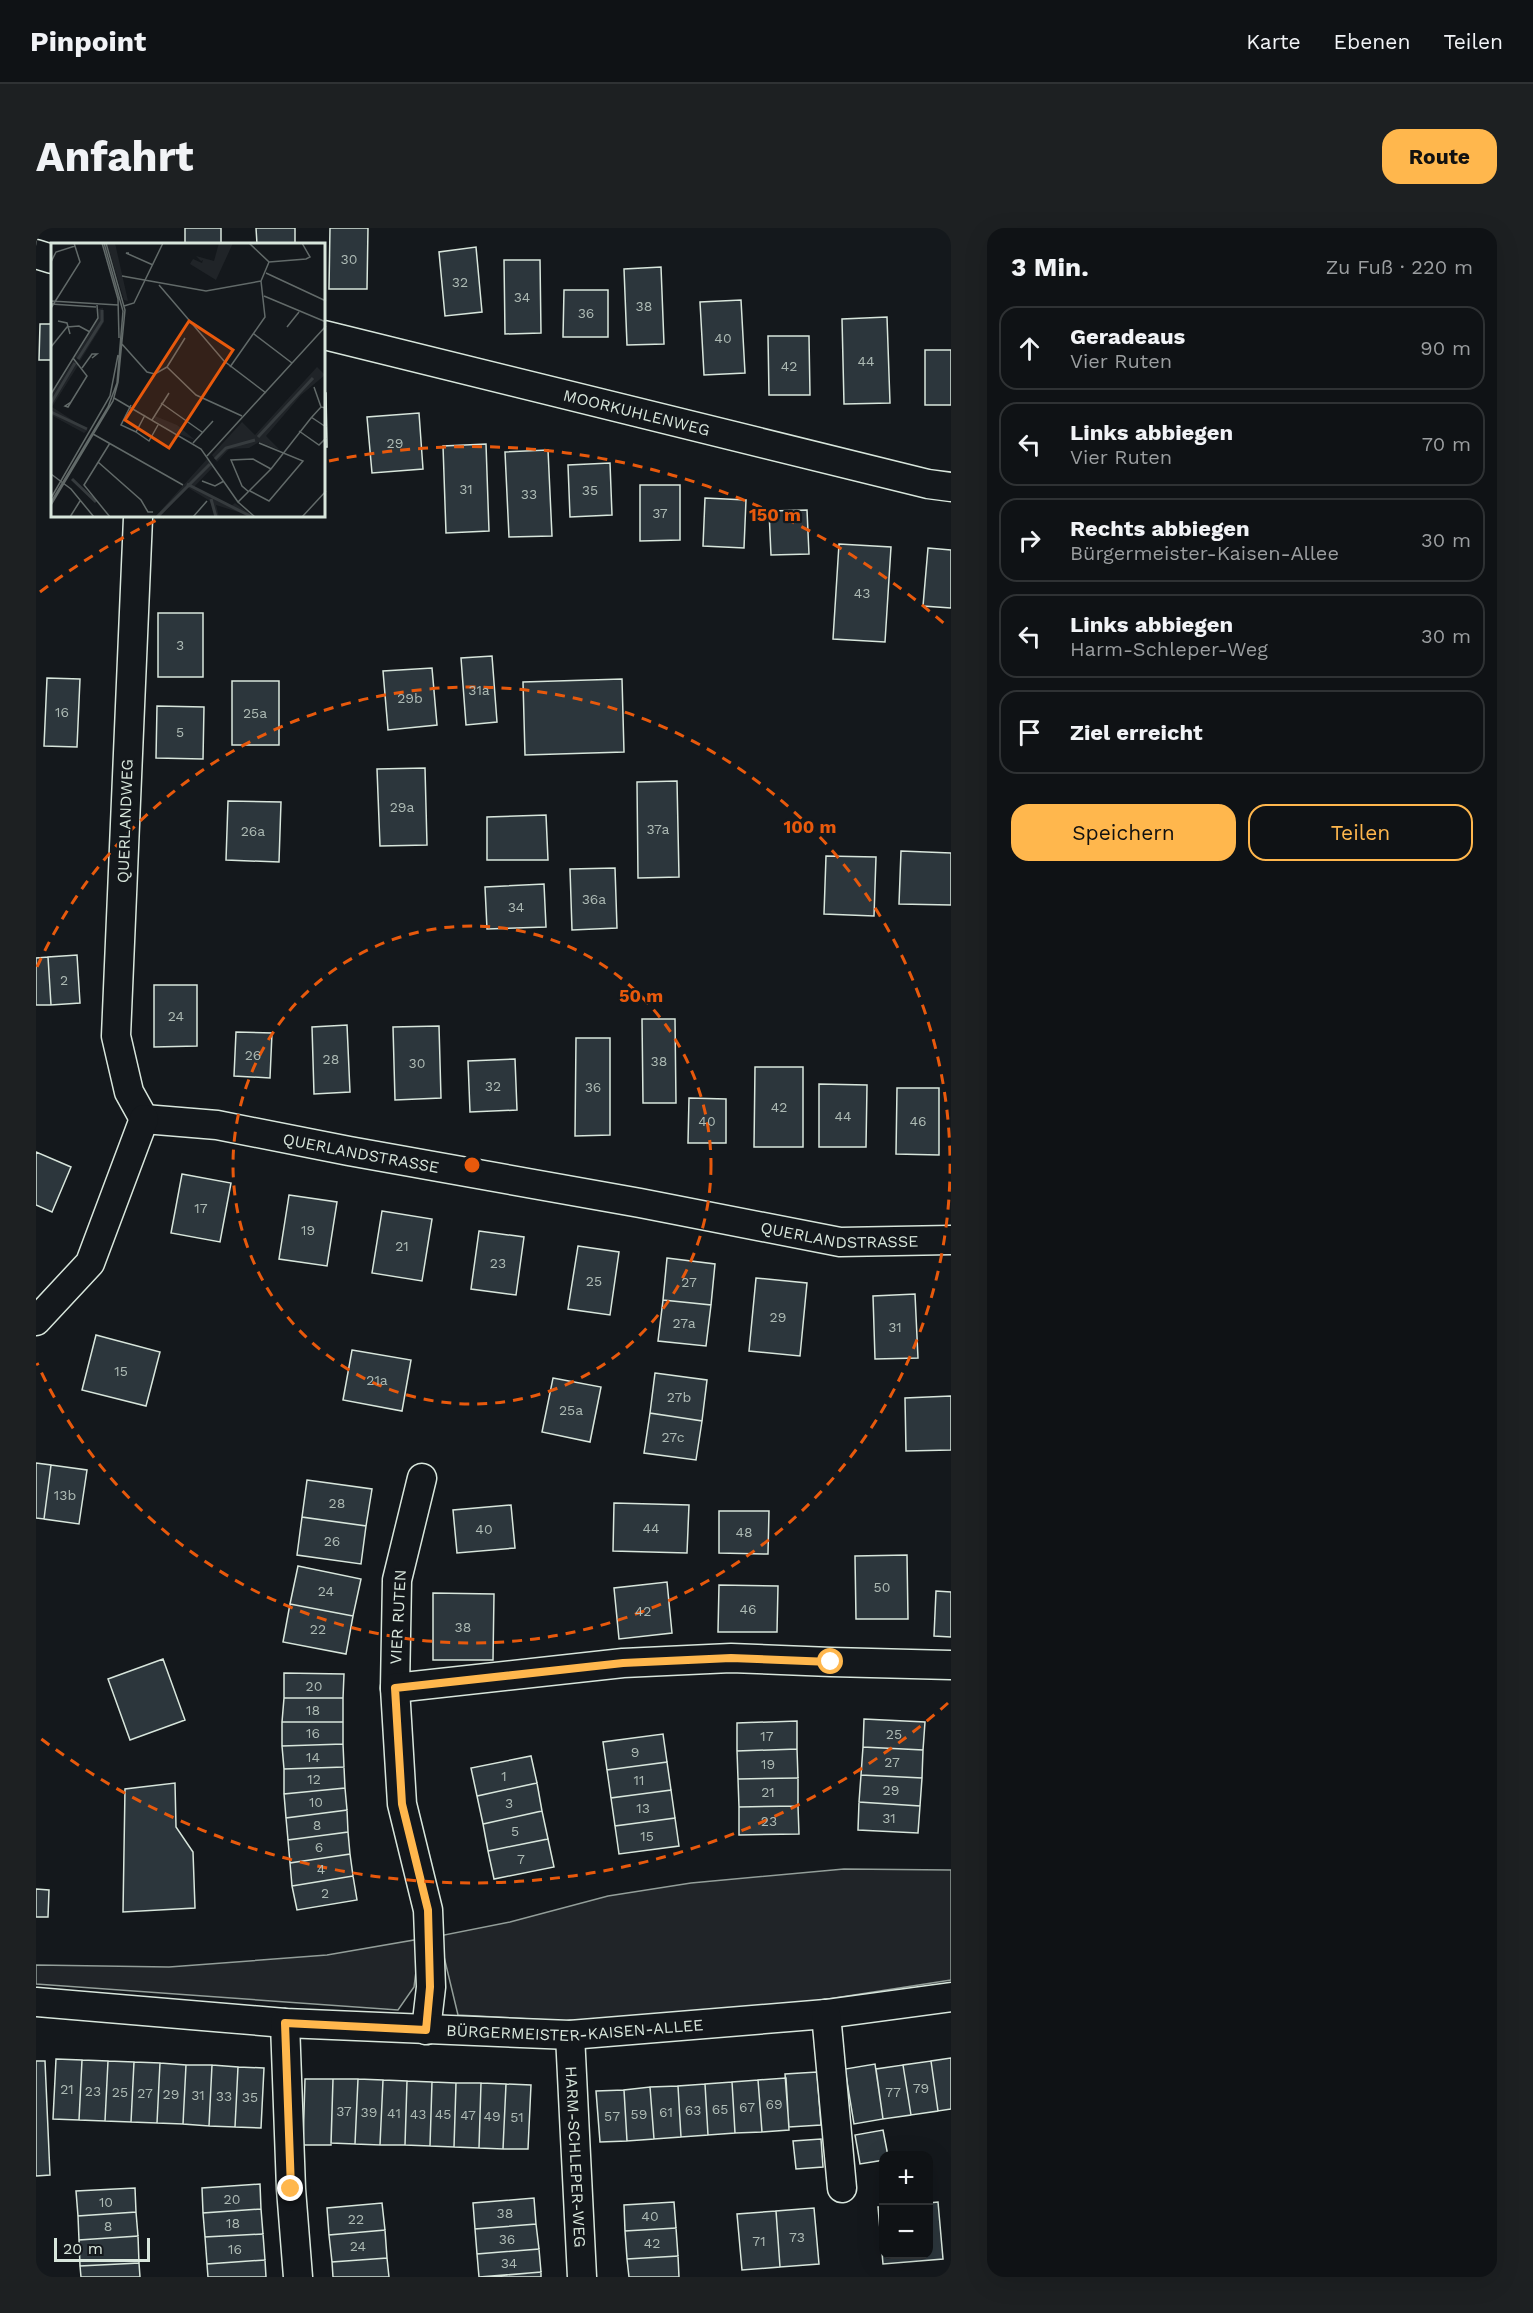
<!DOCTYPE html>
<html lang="de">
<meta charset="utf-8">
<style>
:root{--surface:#0f1215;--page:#1d2022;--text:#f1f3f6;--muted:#9b9ea0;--line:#2f3234;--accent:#ffb74d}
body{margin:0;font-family:"Work Sans",sans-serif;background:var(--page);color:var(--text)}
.controls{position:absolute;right:18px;bottom:18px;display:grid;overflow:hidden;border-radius:12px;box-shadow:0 6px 24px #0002}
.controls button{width:54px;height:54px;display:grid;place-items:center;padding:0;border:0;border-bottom:2px solid var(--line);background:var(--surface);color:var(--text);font:30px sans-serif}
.scale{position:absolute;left:18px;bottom:15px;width:96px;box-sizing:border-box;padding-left:6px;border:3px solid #d8e6dc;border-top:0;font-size:16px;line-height:21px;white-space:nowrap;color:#d8e6dc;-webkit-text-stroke:4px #14181c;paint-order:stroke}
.stop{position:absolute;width:18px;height:18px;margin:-14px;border:4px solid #ffb74d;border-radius:50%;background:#fff}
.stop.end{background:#ffb74d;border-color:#fff;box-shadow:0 2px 6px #0008}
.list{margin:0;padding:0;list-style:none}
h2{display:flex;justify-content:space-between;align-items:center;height:78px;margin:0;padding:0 24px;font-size:26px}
h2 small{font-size:20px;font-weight:400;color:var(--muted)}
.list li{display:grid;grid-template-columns:39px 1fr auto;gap:18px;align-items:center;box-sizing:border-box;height:84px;margin:0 12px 12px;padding:0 12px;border:2px solid var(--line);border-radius:18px}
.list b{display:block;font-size:22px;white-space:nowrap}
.list p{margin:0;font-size:20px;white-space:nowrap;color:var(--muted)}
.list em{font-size:20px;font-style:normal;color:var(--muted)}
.actions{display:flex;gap:12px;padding:18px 24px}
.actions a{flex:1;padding:14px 0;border:2px solid var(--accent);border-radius:18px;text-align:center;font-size:21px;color:var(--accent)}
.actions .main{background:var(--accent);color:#111}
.icon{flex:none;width:33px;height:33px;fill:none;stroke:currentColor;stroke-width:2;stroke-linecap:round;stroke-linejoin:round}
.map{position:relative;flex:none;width:915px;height:2049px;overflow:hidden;border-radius:18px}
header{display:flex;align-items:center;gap:36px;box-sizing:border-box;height:84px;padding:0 30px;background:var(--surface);border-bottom:2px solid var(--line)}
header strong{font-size:28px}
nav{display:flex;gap:33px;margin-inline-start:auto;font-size:21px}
.intro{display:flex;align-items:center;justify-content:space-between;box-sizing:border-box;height:144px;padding:0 36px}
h1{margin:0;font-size:42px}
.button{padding:15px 27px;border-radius:18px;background:var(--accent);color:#111;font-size:21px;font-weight:700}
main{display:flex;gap:36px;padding:0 36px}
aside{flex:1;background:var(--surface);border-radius:18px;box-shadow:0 6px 24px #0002}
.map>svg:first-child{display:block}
.green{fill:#202428;stroke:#939e99;stroke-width:1.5}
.building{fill:#2c363c;stroke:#d8e6dc;stroke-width:1.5}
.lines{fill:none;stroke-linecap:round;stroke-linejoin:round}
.street-casing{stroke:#d8e6dc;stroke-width:31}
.street{stroke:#14181c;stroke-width:28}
.route{stroke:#ffb74d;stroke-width:8}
.ring{fill:none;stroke:#e8590c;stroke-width:3;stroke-dasharray:10 8}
.labels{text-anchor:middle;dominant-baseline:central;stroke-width:4.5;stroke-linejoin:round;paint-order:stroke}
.number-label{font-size:14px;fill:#adbab4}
.street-label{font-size:16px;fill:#d8e6dc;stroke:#14181c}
.inset-river{fill:none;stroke:#363b3e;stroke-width:3}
.inset-road{fill:none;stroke:#626a69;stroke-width:1.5}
.view{fill:#e8590c;fill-opacity:0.15;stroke:#e8590c;stroke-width:3}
.inset-edge{fill:none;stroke:#d8e6dc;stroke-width:3}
.centre{fill:#e8590c;stroke:#14181c;stroke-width:3}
.ring-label{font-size:18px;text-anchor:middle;font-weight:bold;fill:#e8590c;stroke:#14181c;stroke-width:4.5;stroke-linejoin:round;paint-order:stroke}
</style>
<header>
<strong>Pinpoint</strong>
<nav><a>Karte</a><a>Ebenen</a><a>Teilen</a></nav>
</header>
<div class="intro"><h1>Anfahrt</h1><a class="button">Route</a></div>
<main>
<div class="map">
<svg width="915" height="2049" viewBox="0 0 915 2049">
<rect width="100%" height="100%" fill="#14181c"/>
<path class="green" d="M808,1641L915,1642V1752L779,1773L532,1793L422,1787L403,1708L474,1694L572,1668L655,1655Z
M384,1711L378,1759L362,1782L0,1756V1737L133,1739L291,1727Z"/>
<path class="building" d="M149,0H185V16H149Z
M220,0H259V16H221Z
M294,0H332L331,61H293Z
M440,19L446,84L409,88L403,24Z
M468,32H504L505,105L469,106Z
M625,39L628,116L591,117L588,41Z
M528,62H572V109H527Z
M705,72L709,145L668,147L664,74Z
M851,89L854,175L808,176L806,91Z
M4,96H16V132H3Z
M732,108H773L774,167H733Z
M889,122H915V177H889Z
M288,165H290L291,219H288Z
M383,185L387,241L336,245L331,189Z
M450,216L453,303L410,305L407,218Z
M512,222L516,308L473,309L469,224Z
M574,235L576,287L534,289L532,237Z
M604,257H644V312L604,313Z
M669,270L710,272L708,320L667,318Z
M771,282L773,326L735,327L733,283Z
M803,316L855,319L849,414L797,411Z
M892,320L915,322V380L887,378Z
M122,385H167V449H122Z
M456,428L461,494L430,497L425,430Z
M396,440L401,497L352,502L347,443Z
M11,450L44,451L41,519L8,518Z
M586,451L588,524L489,527L487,454Z
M196,453H243V517H196Z
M121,478L168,479L167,531L120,530Z
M389,540L391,617L344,618L341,541Z
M641,553L643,649L602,650L601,554Z
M192,573L245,574L243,634L190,632Z
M510,587L512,632H451V589Z
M865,623L915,625V677L863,676Z
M790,628L840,629L838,688L788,686Z
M579,640L581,700L536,702L534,641Z
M508,656L510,699L451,701L449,659Z
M41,727L44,775L15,777L12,729Z
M12,729L15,777H0V730Z
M118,757H161V818L118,819Z
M606,791H639L640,875H607Z
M311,797L314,864L278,866L276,799Z
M403,798L405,870L359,872L357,799Z
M200,804L236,805L234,850L198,848Z
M540,810H574V907L539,908Z
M479,831L481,882L434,884L432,833Z
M719,839H767V919H718Z
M783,856L831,857L830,919H783Z
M861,860H903V927L860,926Z
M653,870L690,871V915H652Z
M0,924L35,939L16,984L0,977Z
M146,946L195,955L184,1014L135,1005Z
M253,967L301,974L291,1038L243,1031Z
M346,983L396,991L386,1053L336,1045Z
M443,1003L488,1009L480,1067L435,1061Z
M542,1018L583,1024L574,1087L532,1081Z
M631,1030L679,1036L675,1077L627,1072Z
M720,1050L771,1055L764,1128L713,1123Z
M879,1066L882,1130L839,1131L837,1068Z
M627,1072L675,1077L670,1118L622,1113Z
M60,1107L124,1124L110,1178L46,1162Z
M316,1122L375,1132L366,1183L307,1172Z
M619,1145L671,1152L666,1193L614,1185Z
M517,1150L565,1159L554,1214L506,1204Z
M915,1168V1222L870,1223L869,1170Z
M614,1185L666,1193L660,1232L608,1225Z
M0,1235L15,1237L8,1291L0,1290Z
M15,1237L51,1242L43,1296L8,1291Z
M271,1252L336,1261L330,1298L266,1289Z
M578,1275L653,1277L651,1325L577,1323Z
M475,1277L479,1320L421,1325L417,1282Z
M683,1283H733L732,1326L683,1325Z
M266,1289L330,1298L325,1336L261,1327Z
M871,1327L872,1391H820L819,1328Z
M262,1338L325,1351L317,1388L254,1376Z
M631,1354L636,1405L583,1411L578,1360Z
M683,1357L742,1358L741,1404H682Z
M900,1363L915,1364V1409L898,1408Z
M397,1365L458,1366L457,1432H397Z
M254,1376L317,1388L310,1426L247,1414Z
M127,1431L149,1492L94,1512L72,1451Z
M248,1445L308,1446L307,1470H248Z
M248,1470H307V1494H246Z
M828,1491L889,1494L887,1522L827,1519Z
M761,1493V1521L701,1523V1495Z
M246,1494H307V1516L246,1518Z
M627,1506L631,1534L571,1542L567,1514Z
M307,1516L308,1539L248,1541L246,1518Z
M827,1519L887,1522L886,1550L825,1547Z
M761,1521L762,1550L702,1551L701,1523Z
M495,1528L501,1555L441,1568L435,1540Z
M631,1534L635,1562L575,1570L571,1542Z
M308,1539L309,1560L248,1566V1541Z
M825,1547L886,1550L884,1578L823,1574Z
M762,1550V1578L703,1579L702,1551Z
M139,1555L140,1599L157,1624L159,1680L87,1684L89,1561Z
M501,1555L506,1583L447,1596L441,1568Z
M309,1560L311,1582L250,1590L248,1566Z
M635,1562L639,1590L579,1598L575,1570Z
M823,1574L884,1578L882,1605L822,1602Z
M762,1578L763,1606L703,1607V1579Z
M311,1582L312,1604L252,1612L250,1590Z
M506,1583L512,1611L452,1623L447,1596Z
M639,1590L643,1618L583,1626L579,1598Z
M312,1604L314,1626L254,1635L252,1612Z
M512,1611L518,1639L458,1651L452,1623Z
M314,1626L317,1648L256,1658L254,1635Z
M317,1648L321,1672L261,1682L256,1658Z
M0,1661L13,1662L12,1689H0Z
M915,1830V1881L902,1883L895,1833Z
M20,1831L46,1832L43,1892L17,1891Z
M46,1832L72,1833L69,1893L43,1892Z
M0,1833H9L14,1947L0,1948Z
M72,1833L98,1834L95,1894L69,1893Z
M895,1833L902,1883L875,1887L867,1837Z
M98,1834L124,1835L121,1895L95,1894Z
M124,1835L150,1837L147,1896L121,1895Z
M839,1836L847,1891L818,1896L809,1841Z
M150,1837H176L173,1898L147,1896Z
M176,1837L202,1839L199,1899L173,1898Z
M867,1837L875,1887L847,1891L840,1841Z
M202,1839L228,1840L225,1900L199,1899Z
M781,1844L785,1897L753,1899L749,1846Z
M750,1850L753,1902L726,1904L722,1852Z
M269,1851H297L295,1917H267Z
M297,1851H322L319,1916L295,1915Z
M322,1851L347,1852L344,1917L319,1916Z
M347,1852L371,1853L369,1917H344Z
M722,1852L726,1904L699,1905L696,1854Z
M371,1853L396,1854L394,1918L369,1917Z
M396,1854L420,1855L418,1919L394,1918Z
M696,1854L699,1905L672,1907L669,1856Z
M420,1855H445L443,1920L418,1919Z
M445,1855L470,1856L467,1921L443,1920Z
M470,1856L495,1857L492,1921H467Z
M669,1856L672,1907L645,1909L642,1858Z
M642,1858L645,1909L618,1911L614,1859Z
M614,1859L618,1911L591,1913L588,1862Z
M588,1862L591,1913L564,1914L560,1863Z
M847,1902L852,1928H848V1932L824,1936L819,1907Z
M785,1911L787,1939L760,1941L757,1913Z
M224,1956L225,1981L167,1985L166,1960Z
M99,1960L100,1984L42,1988L40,1963Z
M498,1970L500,1996L439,2001L437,1975Z
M638,1974L640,2000L589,2003L588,1977Z
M902,1974L907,2031L847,2036L842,1979H848V2026H892V1975Z
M346,1975L349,2002L293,2007L291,1980Z
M778,1980L783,2036L744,2039L740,1983Z
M225,1981L227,2006L169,2009L167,1985Z
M740,1983L744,2039L706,2042L701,1986Z
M100,1984L102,2008L43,2012L42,1988Z
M500,1996L503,2021L441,2026L439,2001Z
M640,2000L642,2028L591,2031L589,2003Z
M349,2002L351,2030L296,2034L293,2007Z
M227,2006L229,2032L171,2036L169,2009Z
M102,2008L103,2035L44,2038L43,2012Z
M503,2021L505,2044L443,2049L441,2026Z
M642,2028L643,2049H593L591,2031Z
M351,2030L353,2049H297L296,2034Z
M229,2032L230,2049H172L171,2036Z
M103,2035L104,2049H45L44,2038Z
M505,2044V2049H448Z"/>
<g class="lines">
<g class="street-casing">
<g id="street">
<path d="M0,26L16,31"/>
<path id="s1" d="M288,107L892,256L915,259"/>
<path d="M102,290L80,808L93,864L108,891"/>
<path id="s2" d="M108,891L181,897L313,923L604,975L804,1014L915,1012"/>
<path d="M0,1093L54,1035L108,891"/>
<path d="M386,1250L361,1352L359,1460L366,1576L392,1682L395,1759L390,1802"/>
<path d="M359,1460L587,1435L695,1430L795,1434L915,1437"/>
<path id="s3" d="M0,1774L249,1795L534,1807L790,1786L915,1769"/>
<path d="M790,1786L806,1960"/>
<path d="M249,1795L255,1961L262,2049"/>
<path id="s4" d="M534,1807L546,2049"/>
</g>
</g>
<use href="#street" class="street"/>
</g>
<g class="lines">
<path class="route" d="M255,1961L249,1795L390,1802L394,1759L392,1682L366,1576L359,1460L587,1435L695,1430L795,1434"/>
</g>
<g class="ring">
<circle cx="436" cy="937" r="239"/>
<path d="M1 739A478 478 0 1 1 1 1135"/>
<path d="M912 1475A718 718 0 0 1 4 1510M4 364A718 718 0 0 1 127 289M293 233A718 718 0 0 1 912 399"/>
</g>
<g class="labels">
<g class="number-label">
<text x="313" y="31">30</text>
<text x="424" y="54">32</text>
<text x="486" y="69">34</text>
<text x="608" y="78">38</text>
<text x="550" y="85">36</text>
<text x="687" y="110">40</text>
<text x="830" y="133">44</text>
<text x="753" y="138">42</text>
<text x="359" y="215">29</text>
<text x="430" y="261">31</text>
<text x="554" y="262">35</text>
<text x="493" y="266">33</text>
<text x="624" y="285">37</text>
<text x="826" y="365">43</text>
<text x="144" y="417">3</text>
<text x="443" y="462">31a</text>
<text x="374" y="470">29b</text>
<text x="26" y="484">16</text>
<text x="219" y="485">25a</text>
<text x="144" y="504">5</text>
<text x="366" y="579">29a</text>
<text x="622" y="601">37a</text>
<text x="217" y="603">26a</text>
<text x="558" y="671">36a</text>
<text x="480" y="679">34</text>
<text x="28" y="752">2</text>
<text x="140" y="788">24</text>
<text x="217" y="827">26</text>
<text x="295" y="831">28</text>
<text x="623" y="833">38</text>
<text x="381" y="835">30</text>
<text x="457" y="858">32</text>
<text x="557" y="859">36</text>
<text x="743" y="879">42</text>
<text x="807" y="888">44</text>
<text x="671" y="893">40</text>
<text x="882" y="893">46</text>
<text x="165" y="980">17</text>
<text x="272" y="1002">19</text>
<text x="366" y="1018">21</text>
<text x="462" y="1035">23</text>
<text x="558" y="1053">25</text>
<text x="653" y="1054">27</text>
<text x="742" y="1089">29</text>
<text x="648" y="1095">27a</text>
<text x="859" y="1099">31</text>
<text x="85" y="1143">15</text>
<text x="341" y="1152">21a</text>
<text x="643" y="1169">27b</text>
<text x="535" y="1182">25a</text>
<text x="637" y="1209">27c</text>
<text x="29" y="1267">13b</text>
<text x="301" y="1275">28</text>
<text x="615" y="1300">44</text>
<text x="448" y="1301">40</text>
<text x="708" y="1304">48</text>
<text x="296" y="1313">26</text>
<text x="846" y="1359">50</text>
<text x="290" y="1363">24</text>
<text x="712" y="1381">46</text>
<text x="607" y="1383">42</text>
<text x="427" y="1399">38</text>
<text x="282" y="1401">22</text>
<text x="278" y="1458">20</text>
<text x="277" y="1482">18</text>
<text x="277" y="1505">16</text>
<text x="858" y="1506">25</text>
<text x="731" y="1508">17</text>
<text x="599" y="1524">9</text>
<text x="277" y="1529">14</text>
<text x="856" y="1534">27</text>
<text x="732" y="1536">19</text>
<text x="468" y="1548">1</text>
<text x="278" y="1551">12</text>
<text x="603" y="1552">11</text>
<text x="855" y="1562">29</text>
<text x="732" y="1564">21</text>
<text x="280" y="1574">10</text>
<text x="473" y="1575">3</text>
<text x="607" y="1580">13</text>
<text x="853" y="1590">31</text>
<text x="733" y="1593">23</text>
<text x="281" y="1597">8</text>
<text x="479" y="1603">5</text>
<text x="611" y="1608">15</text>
<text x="283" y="1619">6</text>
<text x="485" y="1631">7</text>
<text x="285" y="1641">4</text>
<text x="289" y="1665">2</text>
<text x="885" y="1860">79</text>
<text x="31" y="1861">21</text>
<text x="57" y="1863">23</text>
<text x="84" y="1864">25</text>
<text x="857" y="1864">77</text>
<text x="109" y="1865">27</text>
<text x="135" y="1866">29</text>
<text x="162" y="1867">31</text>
<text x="188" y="1868">33</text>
<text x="214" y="1869">35</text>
<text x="738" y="1876">69</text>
<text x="711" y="1879">67</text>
<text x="684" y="1881">65</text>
<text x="657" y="1882">63</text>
<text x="308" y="1883">37</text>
<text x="333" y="1884">39</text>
<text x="630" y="1884">61</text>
<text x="358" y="1885">41</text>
<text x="382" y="1886">43</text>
<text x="407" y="1886">45</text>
<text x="603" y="1886">59</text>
<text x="432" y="1887">47</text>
<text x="456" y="1888">49</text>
<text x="576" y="1888">57</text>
<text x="481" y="1889">51</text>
<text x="196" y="1971">20</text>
<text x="70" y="1974">10</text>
<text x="469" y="1985">38</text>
<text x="614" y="1988">40</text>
<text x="320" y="1991">22</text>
<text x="197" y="1995">18</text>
<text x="72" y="1998">8</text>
<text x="761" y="2009">73</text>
<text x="471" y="2011">36</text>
<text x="723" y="2013">71</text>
<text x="616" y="2015">42</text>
<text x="322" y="2018">24</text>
<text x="199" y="2021">16</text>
<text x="473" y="2035">34</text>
</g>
<g class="street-label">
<text stroke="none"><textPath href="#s1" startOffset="322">MOORKUHLENWEG</textPath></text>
<text transform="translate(89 593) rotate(-88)">QUERLANDWEG</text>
<text stroke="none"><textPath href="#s2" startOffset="220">QUERLANDSTRASSE</textPath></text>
<text stroke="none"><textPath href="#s2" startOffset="706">QUERLANDSTRASSE</textPath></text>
<text transform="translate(362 1389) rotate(-87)">VIER RUTEN</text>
<text stroke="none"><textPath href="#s3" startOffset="540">BÜRGERMEISTER-KAISEN-ALLEE</textPath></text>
<text stroke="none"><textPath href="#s4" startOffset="122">HARM-SCHLEPER-WEG</textPath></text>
</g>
</g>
<g transform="translate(15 15)">
<rect width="274" height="274" fill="#14181c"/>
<path d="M56,0H64L77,58L73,57ZM168,0H182L165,37L139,21L142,16L151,20L152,17L150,18L145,13L163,18ZM52,65L53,79L29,118L24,114L48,75L47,66ZM23,117L28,121L1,164L37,187L33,190L0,172V152ZM266,124L274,132L250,152L215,193L229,207L208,199L198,205L178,206L166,219L161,212L191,179L204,192ZM104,173L126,182L144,197L120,188L103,177ZM156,216L162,224L143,244L180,263L184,260L203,274L165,262L168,274H165L159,258L136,244L109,274H104Z" fill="#202428"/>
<path class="inset-river" d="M27,116L51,78V67M0,160L24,120M0,169L36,186M207,194L262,135M164,216L175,205L204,197M21,236L45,259M136,241L201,274M160,256L165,274M106,274L159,221"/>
<path class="inset-road" d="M51,0L67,56L68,95M198,0L218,19L210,38M78,10H75L102,22M0,19L5,9L24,3M218,19L255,16L259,14L251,0M215,30L275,58M71,33L155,48L210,38M108,42L173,118L215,150M213,53L275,79M0,58L67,62M0,61L45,64M73,63L83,60L112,0M0,65L29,19L23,0M7,78L16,80L19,91M236,84L248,69M203,91L241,120M70,100L96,129L104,131L116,124M0,104L16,84L28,83L39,89M116,124L145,152L191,173M116,124L134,95M179,124L214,74L210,38M31,125L41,111H46L41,115M263,144L270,164M0,151L47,75L46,62M63,155L150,206L187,259L220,226L260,175L270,164L275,165M20,159L14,163L17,164L20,159L36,133L22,115M110,160L151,189M80,162L70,182L85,189L94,172M260,174L275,184M101,177L118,150M248,188L268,202L275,195M85,189L98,198L107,182M42,191L132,242M59,200L33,242L59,274M142,200L162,178M156,213L275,83M47,219L90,257L97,269H102H99M0,231L20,246L43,274M151,238L164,243L173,238M199,248L218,258L252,218L208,200M198,249L191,243L180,217L202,216L220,226M0,255L59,153L67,112M0,259L57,164L66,140L72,68L53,0M187,259L204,274M0,262L62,158L67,139L74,67L55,0M19,274L29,258M142,274L156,258M251,274L275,248"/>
<path class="view" d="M138,78L182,107L118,205L74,177Z"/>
<rect width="274" height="274" class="inset-edge"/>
</g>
<circle cx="436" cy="937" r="9" class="centre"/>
<g class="ring-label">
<text x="739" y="293">150 m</text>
<text x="774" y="605">100 m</text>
<text x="605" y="774">50 m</text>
</g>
</svg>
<div class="controls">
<button>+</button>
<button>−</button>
</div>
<div class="scale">20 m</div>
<div class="stop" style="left:795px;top:1434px"></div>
<div class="stop end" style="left:255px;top:1961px"></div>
</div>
<aside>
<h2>3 Min.<small>Zu Fuß · 220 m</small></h2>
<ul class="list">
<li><svg class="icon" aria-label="ahead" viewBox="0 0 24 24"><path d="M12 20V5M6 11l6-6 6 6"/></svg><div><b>Geradeaus</b><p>Vier Ruten</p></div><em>90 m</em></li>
<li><svg class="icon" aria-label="left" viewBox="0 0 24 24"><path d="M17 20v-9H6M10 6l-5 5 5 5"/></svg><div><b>Links abbiegen</b><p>Vier Ruten</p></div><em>70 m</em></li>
<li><svg class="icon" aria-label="right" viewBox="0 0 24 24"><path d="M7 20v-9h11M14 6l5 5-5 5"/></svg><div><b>Rechts abbiegen</b><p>Bürgermeister-Kaisen-Allee</p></div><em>30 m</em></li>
<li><svg class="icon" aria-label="left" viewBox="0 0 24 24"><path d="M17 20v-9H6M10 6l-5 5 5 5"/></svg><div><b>Links abbiegen</b><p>Harm-Schleper-Weg</p></div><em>30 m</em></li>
<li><svg class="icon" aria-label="arrive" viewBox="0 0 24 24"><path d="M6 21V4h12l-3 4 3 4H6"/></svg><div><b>Ziel erreicht</b></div></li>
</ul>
<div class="actions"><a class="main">Speichern</a><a>Teilen</a></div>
</aside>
</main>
